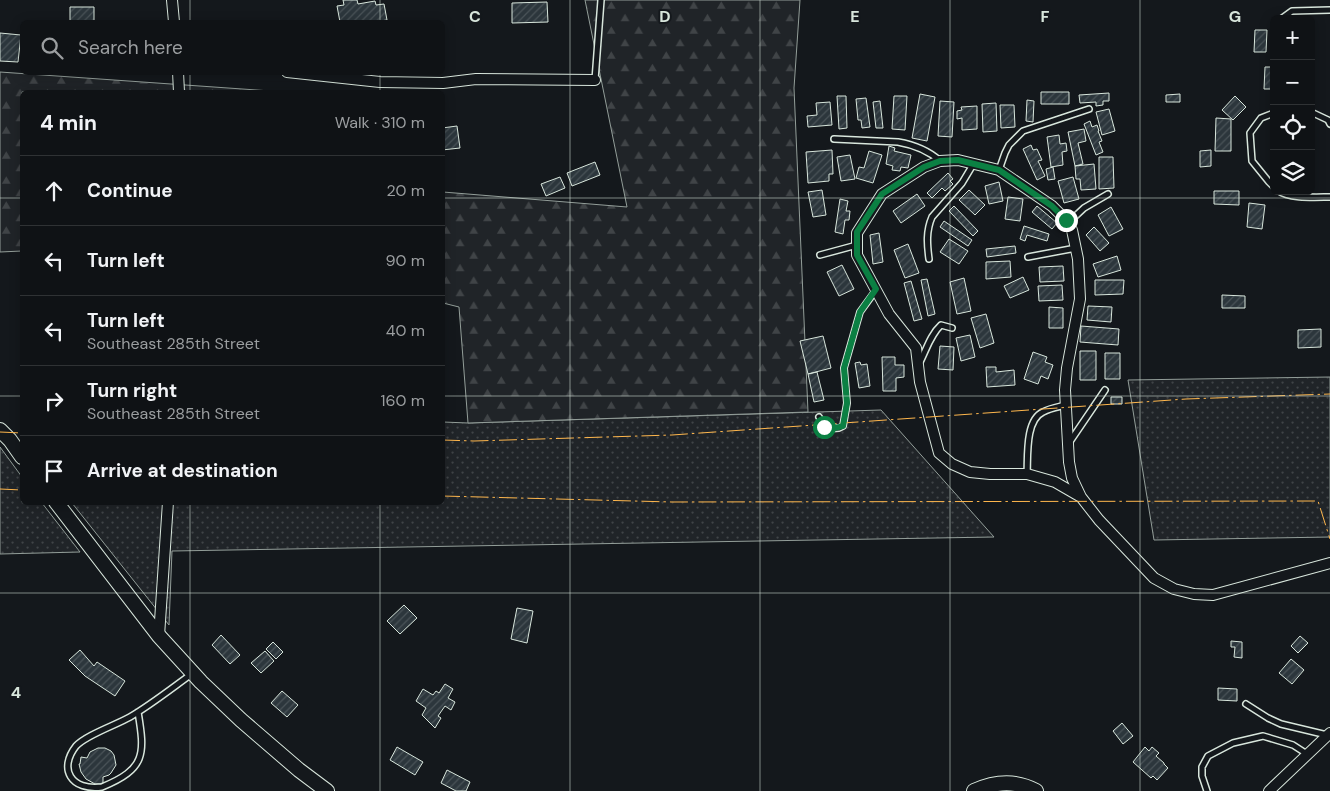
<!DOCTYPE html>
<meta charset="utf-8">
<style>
:root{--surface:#0f1215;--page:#181b1e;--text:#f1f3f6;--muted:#9b9ea0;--line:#2f3234}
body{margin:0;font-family:"DM Sans",sans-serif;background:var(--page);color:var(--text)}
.controls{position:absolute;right:15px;top:15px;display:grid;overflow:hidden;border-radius:8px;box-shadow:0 2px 12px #0003}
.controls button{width:45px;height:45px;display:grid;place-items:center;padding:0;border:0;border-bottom:1px solid var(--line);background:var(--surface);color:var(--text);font:25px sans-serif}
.stop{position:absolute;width:15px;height:15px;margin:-11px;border:4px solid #0b8043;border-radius:50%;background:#fff}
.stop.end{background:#0b8043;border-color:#fff;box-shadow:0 1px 5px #0008}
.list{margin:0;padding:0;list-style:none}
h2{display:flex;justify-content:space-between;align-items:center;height:65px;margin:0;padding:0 20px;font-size:21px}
h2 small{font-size:16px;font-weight:400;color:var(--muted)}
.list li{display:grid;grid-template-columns:32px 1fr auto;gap:15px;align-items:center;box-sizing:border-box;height:70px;padding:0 20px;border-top:1px solid var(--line)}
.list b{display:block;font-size:19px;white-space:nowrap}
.list p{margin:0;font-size:16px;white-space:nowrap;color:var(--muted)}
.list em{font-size:16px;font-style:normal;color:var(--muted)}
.icon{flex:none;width:28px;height:28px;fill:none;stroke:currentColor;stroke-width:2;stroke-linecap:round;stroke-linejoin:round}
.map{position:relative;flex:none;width:1330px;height:791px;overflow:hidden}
.search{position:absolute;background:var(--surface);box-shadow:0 2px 12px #0003;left:20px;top:20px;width:425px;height:55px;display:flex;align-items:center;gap:12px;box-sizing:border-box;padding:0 18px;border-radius:8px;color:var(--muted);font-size:19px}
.panel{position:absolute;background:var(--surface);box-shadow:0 2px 12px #0003;left:20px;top:90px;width:425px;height:415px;border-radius:8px}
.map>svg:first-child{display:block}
.green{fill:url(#green-dots);stroke:#939e99}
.forest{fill:url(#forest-firs);stroke:#939e99}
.building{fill:url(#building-hatch);stroke:#d8e6dc}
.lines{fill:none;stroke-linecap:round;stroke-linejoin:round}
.lane-casing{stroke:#d8e6dc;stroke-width:8}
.street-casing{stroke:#d8e6dc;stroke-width:12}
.secondary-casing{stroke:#d8e6dc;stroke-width:16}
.lane{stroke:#14181c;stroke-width:5}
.street{stroke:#14181c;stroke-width:10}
.secondary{stroke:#14181c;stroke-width:14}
.power{stroke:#ffb74d;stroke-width:1;stroke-dasharray:18 4 2.5 4;stroke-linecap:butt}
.route{stroke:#0b8043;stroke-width:6}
.grid{fill:none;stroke:#d8e6dc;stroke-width:1;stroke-opacity:0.55}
.grid-label{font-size:16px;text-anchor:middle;font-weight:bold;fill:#d8e6dc;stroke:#14181c;stroke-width:4;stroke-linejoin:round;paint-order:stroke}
</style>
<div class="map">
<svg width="1330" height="791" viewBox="0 0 1330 791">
<defs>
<pattern id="green-dots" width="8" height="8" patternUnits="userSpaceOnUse" patternTransform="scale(1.25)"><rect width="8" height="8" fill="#202428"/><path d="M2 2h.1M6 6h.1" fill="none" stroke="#404447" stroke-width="1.8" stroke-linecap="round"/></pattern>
<pattern id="forest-firs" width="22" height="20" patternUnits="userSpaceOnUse" patternTransform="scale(1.25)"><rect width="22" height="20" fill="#202428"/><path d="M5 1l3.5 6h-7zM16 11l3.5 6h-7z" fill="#404447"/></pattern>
<pattern id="building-hatch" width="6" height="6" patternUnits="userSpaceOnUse" patternTransform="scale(1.25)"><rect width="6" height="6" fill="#2c363c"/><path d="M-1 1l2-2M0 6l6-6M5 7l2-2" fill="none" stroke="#4a5358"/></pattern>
</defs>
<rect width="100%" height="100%" fill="#14181c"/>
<path class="green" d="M1330,377V537L1154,540L1128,380Z
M881,410L994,537L172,551L169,625L72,503L442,502L443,422L468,423Z
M0,447L22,477V502L42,503L80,552L0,554Z"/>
<path class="forest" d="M585,0H800L794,88L808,412L468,423L459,307L443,303V192L627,207Z
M0,72L285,92H22V251L0,252Z"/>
<path class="building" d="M343,0H357L358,4L375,1L376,5L384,4L387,20L374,22H340L337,6L344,5Z
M547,2L548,22L512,23V3Z
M70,7H94V22H70Z
M1255,30H1267L1266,52H1254Z
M0,33L21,35L18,62L0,61Z
M1265,67H1274V89H1264Z
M1041,92H1069V104H1041Z
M1109,93V101H1103V105L1096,106V102L1080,103L1079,95Z
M920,94L935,97L927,141L912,138Z
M1180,94V102H1166V95Z
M837,96H846L847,128L839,129Z
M894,96H907L905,130L892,129Z
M1235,96L1246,107L1233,120L1222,110Z
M866,98L870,127L862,128L861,120H858L856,99Z
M1027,100L1034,101L1033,122L1026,121Z
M880,101L883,128H876L873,102Z
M940,101L954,102L952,137L938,136Z
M830,102L832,125L808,127L807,116L817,115L816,103Z
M996,103L997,131L983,132L982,104Z
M1000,105H1014L1015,127L1001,128Z
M977,106V129L962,130V118L957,119V111L962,110L961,107Z
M1109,109L1115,131L1102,135L1096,112Z
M1216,118L1231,119V151H1215Z
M1090,121L1092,127L1097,125L1099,131H1098L1102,141L1099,142L1103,152L1096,155L1084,124Z
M457,126L460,148L442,150V128Z
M1084,129L1086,141L1078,143L1083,164L1075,166L1068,132Z
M1059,135L1060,144L1066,143L1067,151L1062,152L1063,165L1051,167L1047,137Z
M1031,145L1033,150L1037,149L1042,160L1038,161L1045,176L1037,180L1023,149Z
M889,146L895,148L894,151L911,155L908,168L901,167L900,171L892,170L893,166L886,164Z
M832,150L833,174H829V181L808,183L806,152Z
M1211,150V166L1200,167V151Z
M869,151L882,155L873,183L856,178L859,167L864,168Z
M850,155L855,179L841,181L837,157Z
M1099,157H1113L1114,188L1099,189Z
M595,162L600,175L572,186L567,173Z
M1094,164L1096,189L1081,190L1080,179H1076L1075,166Z
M1053,167L1055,179L1048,180L1046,169Z
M948,173L953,179L950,181L953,184L945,191L942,188L932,198L927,193Z
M560,177L565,188L546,196L541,184Z
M1073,177L1079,199L1064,203L1058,181Z
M999,182L1003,201L989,204L985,186Z
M822,190L826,215L813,217L808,192Z
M969,190L985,205L975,215L959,200Z
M1214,191H1239V205L1214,204Z
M917,194L925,206L901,223L893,211Z
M1008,197L1023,199L1020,221L1005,219Z
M840,199L848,201L846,211H850L849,220H845L843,234L835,232Z
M1249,203L1265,205L1262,229L1247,227Z
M954,206L978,231L973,236L949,211Z
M1037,206L1057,223L1052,229L1032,212Z
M1111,207L1123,229L1109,236L1098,215Z
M944,221L972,240L968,246L940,227Z
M1024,226L1049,234L1047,241L1027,235L1025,241L1020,239Z
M1094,227L1109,243L1100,251L1086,235Z
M879,233L883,262L873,264L870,235Z
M949,239L968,251L959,264L940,252Z
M908,244L919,273L905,278L894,250Z
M1015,246L1016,253L987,257L986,249Z
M1117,256L1121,270L1098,277L1093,264Z
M1010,261L1011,277L986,279V262Z
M842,265L854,289L839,296L827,272Z
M1063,266L1064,281L1040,282L1039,267Z
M1023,277L1029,290L1010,298L1004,286Z
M964,278L971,311L957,314L950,282Z
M927,279L935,314L928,316L921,280Z
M1095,280H1124L1123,294L1095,295Z
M911,281L922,319L914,321L904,283Z
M1062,285L1063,300L1039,301L1038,286Z
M1222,295L1245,296V308H1222Z
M1088,306L1112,307L1111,322L1087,320Z
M1049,307L1063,308V328H1049Z
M986,314L994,343L980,348L971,318Z
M1081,326L1119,329L1118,345L1080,342Z
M1321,329V347L1298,348V330Z
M970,335L975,357L961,361L956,338Z
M823,336L831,368L808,374L800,341Z
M940,346L954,347L953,370L938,369Z
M1080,351H1096V380H1080Z
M1033,352L1047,357L1045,362L1053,365L1048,379L1041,376L1038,384L1024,379Z
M1105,353H1120V379H1105Z
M882,357H895V365H904V377L896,378V391H883Z
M860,362L861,365L867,364L870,386L859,388L855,363Z
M986,367H996V372L1014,370L1015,385L987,387Z
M817,372L824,400L814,402L808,374Z
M1111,397H1122V404H1111Z
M404,605L417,618L400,634L387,621Z
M517,608L533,611L527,643L511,639Z
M221,635L240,655L230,664L212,645Z
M1300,636L1308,643L1298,653L1291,646Z
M1231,641L1242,642V658L1234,657L1235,647H1231Z
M273,642L283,652L276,659L266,649Z
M80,650L94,666L97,662L125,681L115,696L85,676L69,660Z
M265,651L274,661L261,673L251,663Z
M1291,659L1304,670L1292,684L1279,673Z
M445,684L453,689L448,698L455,702L451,710L445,706L438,716L441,718L435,728L422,715L426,708L416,701L423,689L433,695L436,691L439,693Z
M1218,688L1237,689V701L1218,700Z
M282,691L298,705L287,717L271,703Z
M1122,723L1133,736L1123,744L1113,731Z
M397,747L423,762L415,775L390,760Z
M1145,747L1149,751L1152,747L1159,753L1156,756L1164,763V764L1168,768L1157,780L1153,776L1151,778L1133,762Z
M98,748H105L111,751L114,755L116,765L111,773L109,775L103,777V784H95L86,779L81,772L79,764H80L81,757L87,758L90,752Z
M447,770L470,782L466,791H456L441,783Z"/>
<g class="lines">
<g class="lane-casing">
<path id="lane" d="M1281,19L1292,11L1330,10
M595,80L601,0
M1311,112L1328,120L1330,124
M1274,113L1261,118L1250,133L1252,161L1269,182L1274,187
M834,139L898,142C915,145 928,150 940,161
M999,170L1005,153L1009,145L1023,131L1089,109
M1279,191C1288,199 1318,197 1330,197
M1068,223L1084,208L1108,194
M820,255L857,245
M1028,257L1076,248
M929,259C927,244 926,231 932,217L962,183L974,163
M919,364C926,351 930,335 941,325L952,328
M819,417L826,429L839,428L843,426L847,403L844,368L860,312L876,290
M1069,443L1105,390
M1027,474C1028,457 1025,420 1043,412C1050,408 1058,407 1066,405
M1246,704L1268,718L1281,724L1327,735
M138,712C145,754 146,769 102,787C71,791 58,769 76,746C86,735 116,725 130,717C152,704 172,688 193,673
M1207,791L1202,776V767L1208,756L1233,743L1263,736L1293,745L1307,754"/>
</g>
<g class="street-casing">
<path id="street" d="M172,0L174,22
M178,72L179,92
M287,72L380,82L443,83L476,79L595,80
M1081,497L1055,482L1027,474H990L970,472L952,464L939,453L920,382L916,348L889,314L857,255V233L882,194L924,167L940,161L958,160L999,170L1052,206L1066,220L1072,230L1078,259L1080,299L1067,368L1065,390L1069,462L1072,478L1081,497L1099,520L1154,578L1174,589L1194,594L1213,595L1330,563
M159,636L168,502
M1269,791L1330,733"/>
</g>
<g class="secondary-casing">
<path id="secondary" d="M0,430L10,440L22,457
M56,502L159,636L201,682L241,720L299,770L327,791
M974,791C994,782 1016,780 1036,791"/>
</g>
<use href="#lane" class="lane"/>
<use href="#street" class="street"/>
<use href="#secondary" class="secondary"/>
<path class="power" d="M0,432L22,433
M442,440L474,441L672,435L1186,399L1330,394
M0,489L22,490
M442,496L672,502L1318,501L1330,539"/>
</g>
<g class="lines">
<path class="route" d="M824,427L826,429C832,429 837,428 843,426L847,403L844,368L860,312L876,289L857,255V232L882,194L924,167L940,161L958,160L999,170L1052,206L1066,220"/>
</g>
<path class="grid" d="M190,0V22M380,0V22M570,0V791M760,0V791M950,0V791M1140,0V791M190,72V92M380,72V92M0,198H22M442,198H1330M0,396H22M442,396H1330M190,502V791M380,502V791M0,593H1330"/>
<g class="grid-label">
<text x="475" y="22">C</text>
<text x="665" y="22">D</text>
<text x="855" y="22">E</text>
<text x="1045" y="22">F</text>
<text x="1235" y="22">G</text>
<text x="16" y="698">4</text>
</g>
</svg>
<div class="controls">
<button>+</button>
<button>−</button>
<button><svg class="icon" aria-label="locate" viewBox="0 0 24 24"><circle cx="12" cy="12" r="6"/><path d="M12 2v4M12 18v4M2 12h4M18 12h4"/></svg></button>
<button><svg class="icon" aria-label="layers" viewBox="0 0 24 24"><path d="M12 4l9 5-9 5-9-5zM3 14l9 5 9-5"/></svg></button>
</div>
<div class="stop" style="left:824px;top:427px"></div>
<div class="stop end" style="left:1066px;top:220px"></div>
<div class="search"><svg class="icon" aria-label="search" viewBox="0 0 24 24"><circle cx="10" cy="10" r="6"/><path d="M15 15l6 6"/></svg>Search here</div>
<section class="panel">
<h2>4 min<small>Walk · 310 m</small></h2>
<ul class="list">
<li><svg class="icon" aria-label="ahead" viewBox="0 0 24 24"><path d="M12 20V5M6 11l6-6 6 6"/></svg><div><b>Continue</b></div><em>20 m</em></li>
<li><svg class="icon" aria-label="left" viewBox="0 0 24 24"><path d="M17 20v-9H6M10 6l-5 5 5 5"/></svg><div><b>Turn left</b></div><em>90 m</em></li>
<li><svg class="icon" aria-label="left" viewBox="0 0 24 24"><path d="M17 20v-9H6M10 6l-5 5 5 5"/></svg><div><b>Turn left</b><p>Southeast 285th Street</p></div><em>40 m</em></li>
<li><svg class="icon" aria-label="right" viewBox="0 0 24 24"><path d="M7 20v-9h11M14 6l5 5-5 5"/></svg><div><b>Turn right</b><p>Southeast 285th Street</p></div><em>160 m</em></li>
<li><svg class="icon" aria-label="arrive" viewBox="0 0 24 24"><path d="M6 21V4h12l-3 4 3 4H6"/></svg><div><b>Arrive at destination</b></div></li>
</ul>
</section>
</div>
